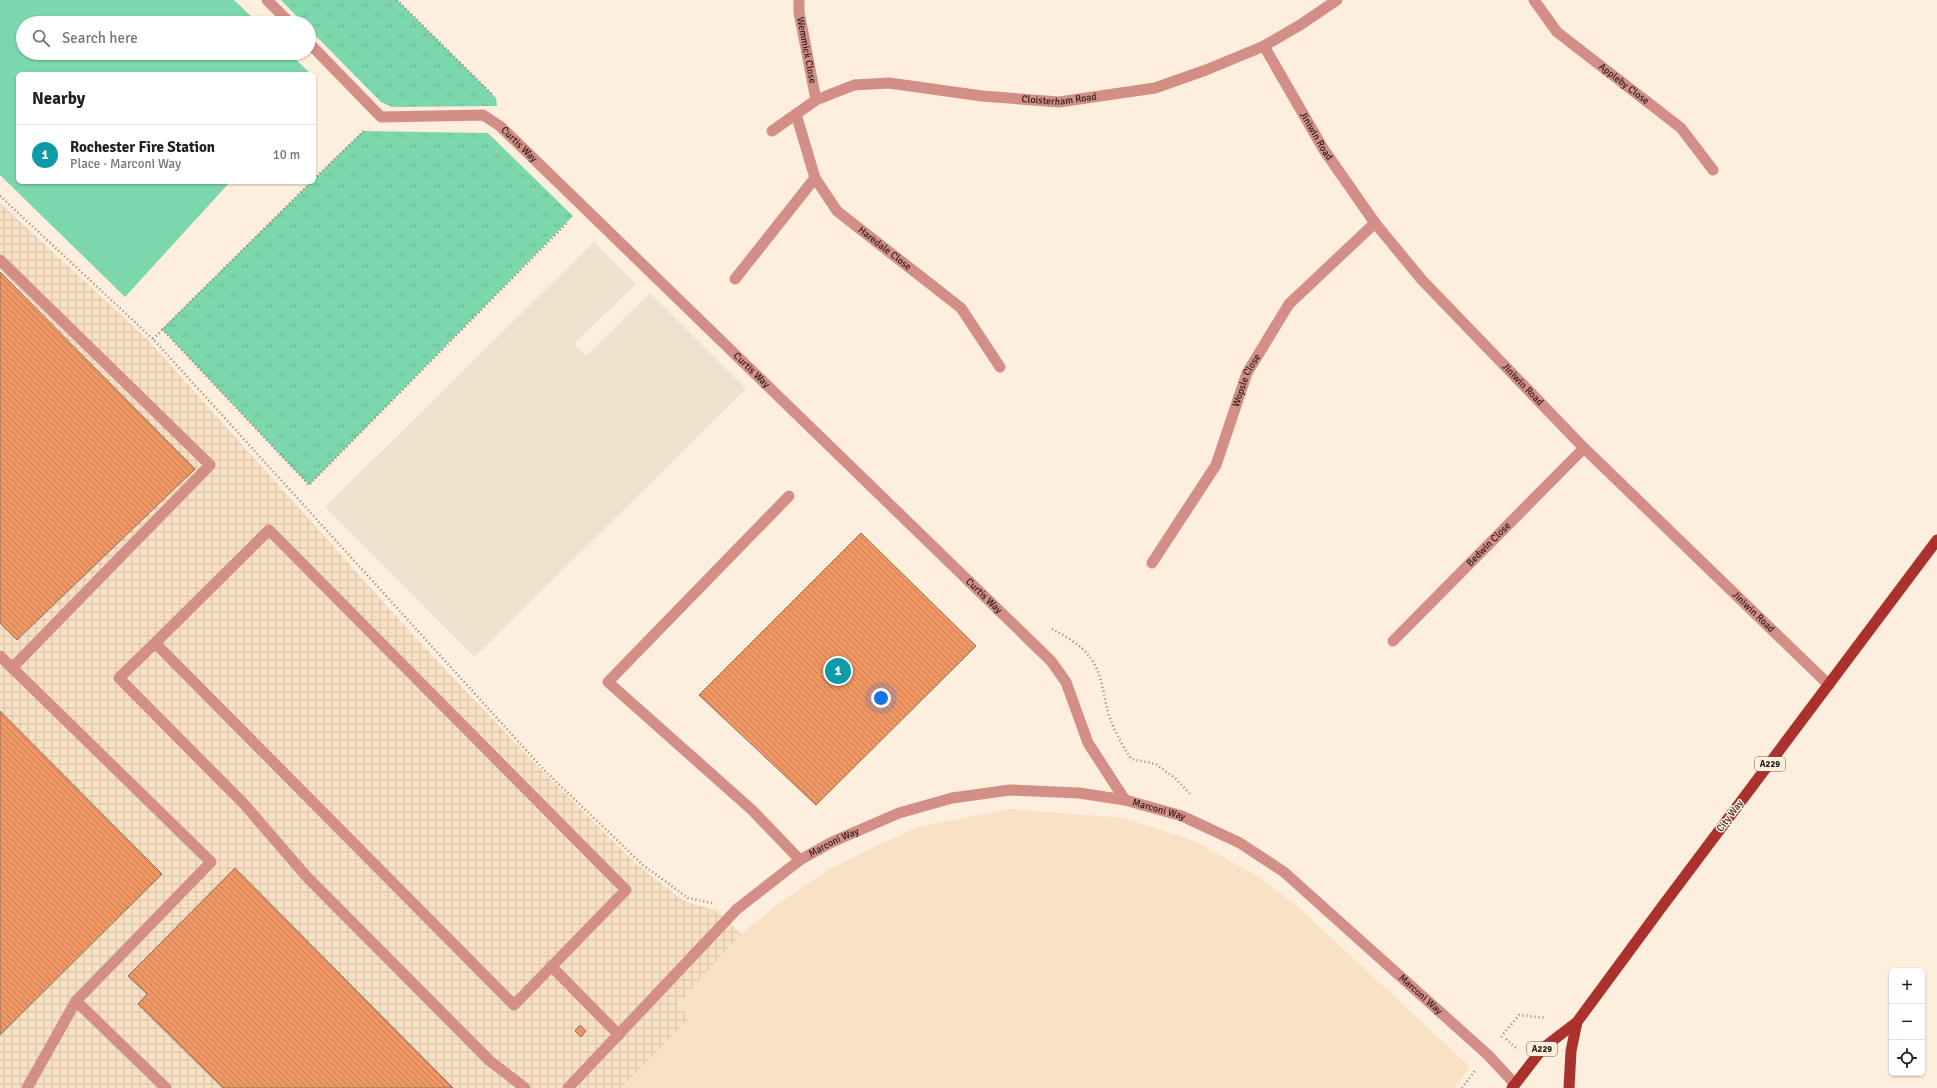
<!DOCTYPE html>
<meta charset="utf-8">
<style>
:root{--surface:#fff;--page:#f6f6f6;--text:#222;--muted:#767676;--line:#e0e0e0;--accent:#1d9275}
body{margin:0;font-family:Signika,sans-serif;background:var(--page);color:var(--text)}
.controls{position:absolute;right:12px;bottom:12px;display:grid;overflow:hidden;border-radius:6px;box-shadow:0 1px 3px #0004}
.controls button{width:36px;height:36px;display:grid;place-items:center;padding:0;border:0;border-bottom:1px solid var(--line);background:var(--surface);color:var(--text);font:20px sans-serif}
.you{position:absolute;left:881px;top:698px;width:14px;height:14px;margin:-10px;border:3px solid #fff;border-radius:50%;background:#1a73e8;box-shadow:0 0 0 6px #1a73e833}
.badge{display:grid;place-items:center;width:26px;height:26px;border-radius:50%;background:var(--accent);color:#fff;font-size:13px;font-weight:700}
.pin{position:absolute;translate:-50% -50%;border:2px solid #fff;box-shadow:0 1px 4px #0006}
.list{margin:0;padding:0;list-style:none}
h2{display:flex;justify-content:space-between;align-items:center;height:52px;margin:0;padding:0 16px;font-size:17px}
h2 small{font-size:13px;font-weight:400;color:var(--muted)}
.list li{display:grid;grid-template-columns:26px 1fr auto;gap:12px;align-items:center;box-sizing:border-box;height:60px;padding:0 16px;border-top:1px solid var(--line)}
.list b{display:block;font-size:15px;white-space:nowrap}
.list p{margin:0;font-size:13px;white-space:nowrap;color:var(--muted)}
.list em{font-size:13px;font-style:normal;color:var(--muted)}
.icon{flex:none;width:22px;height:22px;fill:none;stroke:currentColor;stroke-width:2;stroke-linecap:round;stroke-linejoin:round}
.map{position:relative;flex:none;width:1937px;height:1088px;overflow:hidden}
.search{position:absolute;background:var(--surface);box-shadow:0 1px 3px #0004;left:16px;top:16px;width:300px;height:44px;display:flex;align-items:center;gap:10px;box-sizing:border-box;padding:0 14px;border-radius:22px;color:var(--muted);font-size:15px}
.panel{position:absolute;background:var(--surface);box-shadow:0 1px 3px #0004;left:16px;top:72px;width:300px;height:112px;border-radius:6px}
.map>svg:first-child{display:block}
.commercial{fill:#ece2cd}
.industrial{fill:url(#industrial-grid)}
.built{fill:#f8e1c5}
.grass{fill:url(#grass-tufts)}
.garden{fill:#7dd7ac}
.building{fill:url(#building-back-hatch);stroke:#897265}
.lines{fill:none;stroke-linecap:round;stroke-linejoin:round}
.path{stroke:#908579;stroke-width:2.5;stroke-dasharray:1 3;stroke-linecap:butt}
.service{stroke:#d38e86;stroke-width:11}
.minor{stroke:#d38e86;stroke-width:11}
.primary{stroke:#ab312c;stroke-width:11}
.labels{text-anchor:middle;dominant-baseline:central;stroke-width:3;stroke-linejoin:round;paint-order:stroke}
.shield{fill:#fdeedd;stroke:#665c52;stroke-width:1}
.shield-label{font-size:9px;font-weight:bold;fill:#251e16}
.street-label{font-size:10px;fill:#251e16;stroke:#fdeedd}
</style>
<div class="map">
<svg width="1937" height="1088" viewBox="0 0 1937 1088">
<defs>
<pattern id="industrial-grid" width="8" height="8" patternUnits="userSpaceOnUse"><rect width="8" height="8" fill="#f8e1c5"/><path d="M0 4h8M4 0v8" fill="none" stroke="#d4c1a8"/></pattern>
<pattern id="grass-tufts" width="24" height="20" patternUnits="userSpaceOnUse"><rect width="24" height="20" fill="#7dd7ac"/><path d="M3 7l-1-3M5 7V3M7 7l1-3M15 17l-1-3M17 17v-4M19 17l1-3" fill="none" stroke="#6cb893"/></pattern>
<pattern id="building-back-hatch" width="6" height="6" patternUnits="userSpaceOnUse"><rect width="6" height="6" fill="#f19764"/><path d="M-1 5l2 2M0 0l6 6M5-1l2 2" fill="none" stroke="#c37b51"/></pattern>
</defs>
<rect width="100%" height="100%" fill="#fdeedd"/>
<path class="commercial" d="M594,242L636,284L574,344L586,356L650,293L746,389L474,657L325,507Z"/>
<path class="industrial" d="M0,203L148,340L413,635L535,764L634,862L682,900L717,911L741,934L678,1005L691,1017L622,1088H0Z"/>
<path class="built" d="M1009,809L1124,818L1192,840L1254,874L1296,905L1470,1067L1454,1088H622L690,1017L677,1005L741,934L782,901L833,867L917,827Z"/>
<path class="grass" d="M281,0H397L496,98L497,106L392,107L381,102L309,29V23H303Z
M363,131L488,133L573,216L309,485L162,329L311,182H314V179Z"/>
<path class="garden" d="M0,0H234L258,23H23V53H289L311,74H18V182H230L125,297L0,175Z"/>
<path class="building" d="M0,272L195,469L17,640L0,623Z
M861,533L976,646L816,805L699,695Z
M0,711L162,874L0,1035Z
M235,868L453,1088H223L138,1004L147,994L128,976Z
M580,1025L586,1031L581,1037L575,1031Z"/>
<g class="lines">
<path class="path" d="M397,0L492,94
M314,179L364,131
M0,196L153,339L545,771L643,865L688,898L712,903
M162,329L309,485L568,222
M153,339L311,182
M1052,629C1065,636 1080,644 1089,656C1102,672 1103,693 1108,712C1113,729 1121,743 1131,759L1156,764L1176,779L1191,795
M1501,1037L1519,1015L1546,1018
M1506,1039L1516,1048
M1462,1088L1475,1071"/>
<g class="service">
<path d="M267,0L290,23"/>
<path id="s1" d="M309,43L381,117L483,115L500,126L1051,661L1066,682L1088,743L1125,800"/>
<path d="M0,260L210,465L12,668"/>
<path d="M735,279L815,178"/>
<path d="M789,496L608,682L752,810L800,860"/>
<path d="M155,643L269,530L626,890L514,1005L155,643L119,678L244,804L307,877L490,1061L525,1088"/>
<path d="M0,656L211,862L76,1001L27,1088"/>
<path d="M551,966L619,1035"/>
<path d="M76,1001L166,1088"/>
<path d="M568,1088L737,909"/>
</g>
<g class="minor">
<path id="s2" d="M799,0V12L816,100"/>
<path id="s3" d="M1534,0L1557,32L1681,128L1713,170"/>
<path id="s4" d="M1264,46L1324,150L1375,223L1422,280L1584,448L1829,685"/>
<path id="s5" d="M796,114L815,178L837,211L961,308L1000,367"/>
<path id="s6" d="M772,131L816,100L854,85L889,83L982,96L1059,102L1155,88L1206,70L1264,46L1300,25L1337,0"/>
<path id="s7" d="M1152,563L1216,465L1247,373L1289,304L1375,223"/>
<path id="s8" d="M1393,641L1584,448"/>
<path id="s9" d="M737,909L800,860L832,842L899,813L952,798L1010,790L1079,793L1125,800L1182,816L1240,843L1284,872L1488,1055L1515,1084"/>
</g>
<path class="primary" d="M1512,1088L1543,1048L1577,1022L1661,908L1937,540
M1569,1088L1571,1051L1577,1022"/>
</g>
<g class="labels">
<g class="shield">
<rect x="1755" y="757" width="30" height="14" rx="3"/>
<rect x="1527" y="1042" width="30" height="14" rx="3"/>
</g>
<g class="shield-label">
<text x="1770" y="764">A229</text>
<text x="1542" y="1049">A229</text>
</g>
<g class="street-label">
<text stroke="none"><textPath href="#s2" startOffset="51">Wemmick Close</textPath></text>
<text stroke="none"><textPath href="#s3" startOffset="124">Appleby Close</textPath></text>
<text stroke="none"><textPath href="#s6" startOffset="301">Cloisterham Road</textPath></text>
<text stroke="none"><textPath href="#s4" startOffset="104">Jiniwin Road</textPath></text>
<text stroke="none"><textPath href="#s1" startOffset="252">Curtis Way</textPath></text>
<text stroke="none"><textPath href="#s5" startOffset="167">Haredale Close</textPath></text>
<text stroke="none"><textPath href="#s1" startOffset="576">Curtis Way</textPath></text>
<text stroke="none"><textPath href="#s7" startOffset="207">Wopsle Close</textPath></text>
<text stroke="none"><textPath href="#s4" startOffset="428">Jiniwin Road</textPath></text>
<text stroke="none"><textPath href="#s8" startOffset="136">Bedwin Close</textPath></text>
<text stroke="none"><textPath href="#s1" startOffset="900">Curtis Way</textPath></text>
<text stroke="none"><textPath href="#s4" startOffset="752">Jiniwin Road</textPath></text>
<text stroke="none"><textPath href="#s9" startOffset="454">Marconi Way</textPath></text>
<text transform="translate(1730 816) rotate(-53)">City Way</text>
<text stroke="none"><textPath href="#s9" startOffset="118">Marconi Way</textPath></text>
<text stroke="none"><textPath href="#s9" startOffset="778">Marconi Way</textPath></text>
</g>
</g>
</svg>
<div class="controls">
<button>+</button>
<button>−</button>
<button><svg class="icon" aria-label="locate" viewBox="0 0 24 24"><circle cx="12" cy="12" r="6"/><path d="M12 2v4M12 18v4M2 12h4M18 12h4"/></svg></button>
</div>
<div class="you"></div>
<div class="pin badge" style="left:838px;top:671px;background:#0f9aa8">1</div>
<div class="search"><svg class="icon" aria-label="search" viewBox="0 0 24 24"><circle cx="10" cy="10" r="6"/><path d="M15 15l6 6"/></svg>Search here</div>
<section class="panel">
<h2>Nearby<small></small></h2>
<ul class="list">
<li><span class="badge" style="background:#0f9aa8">1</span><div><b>Rochester Fire Station</b><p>Place · Marconi Way</p></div><em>10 m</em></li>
</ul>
</section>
</div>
